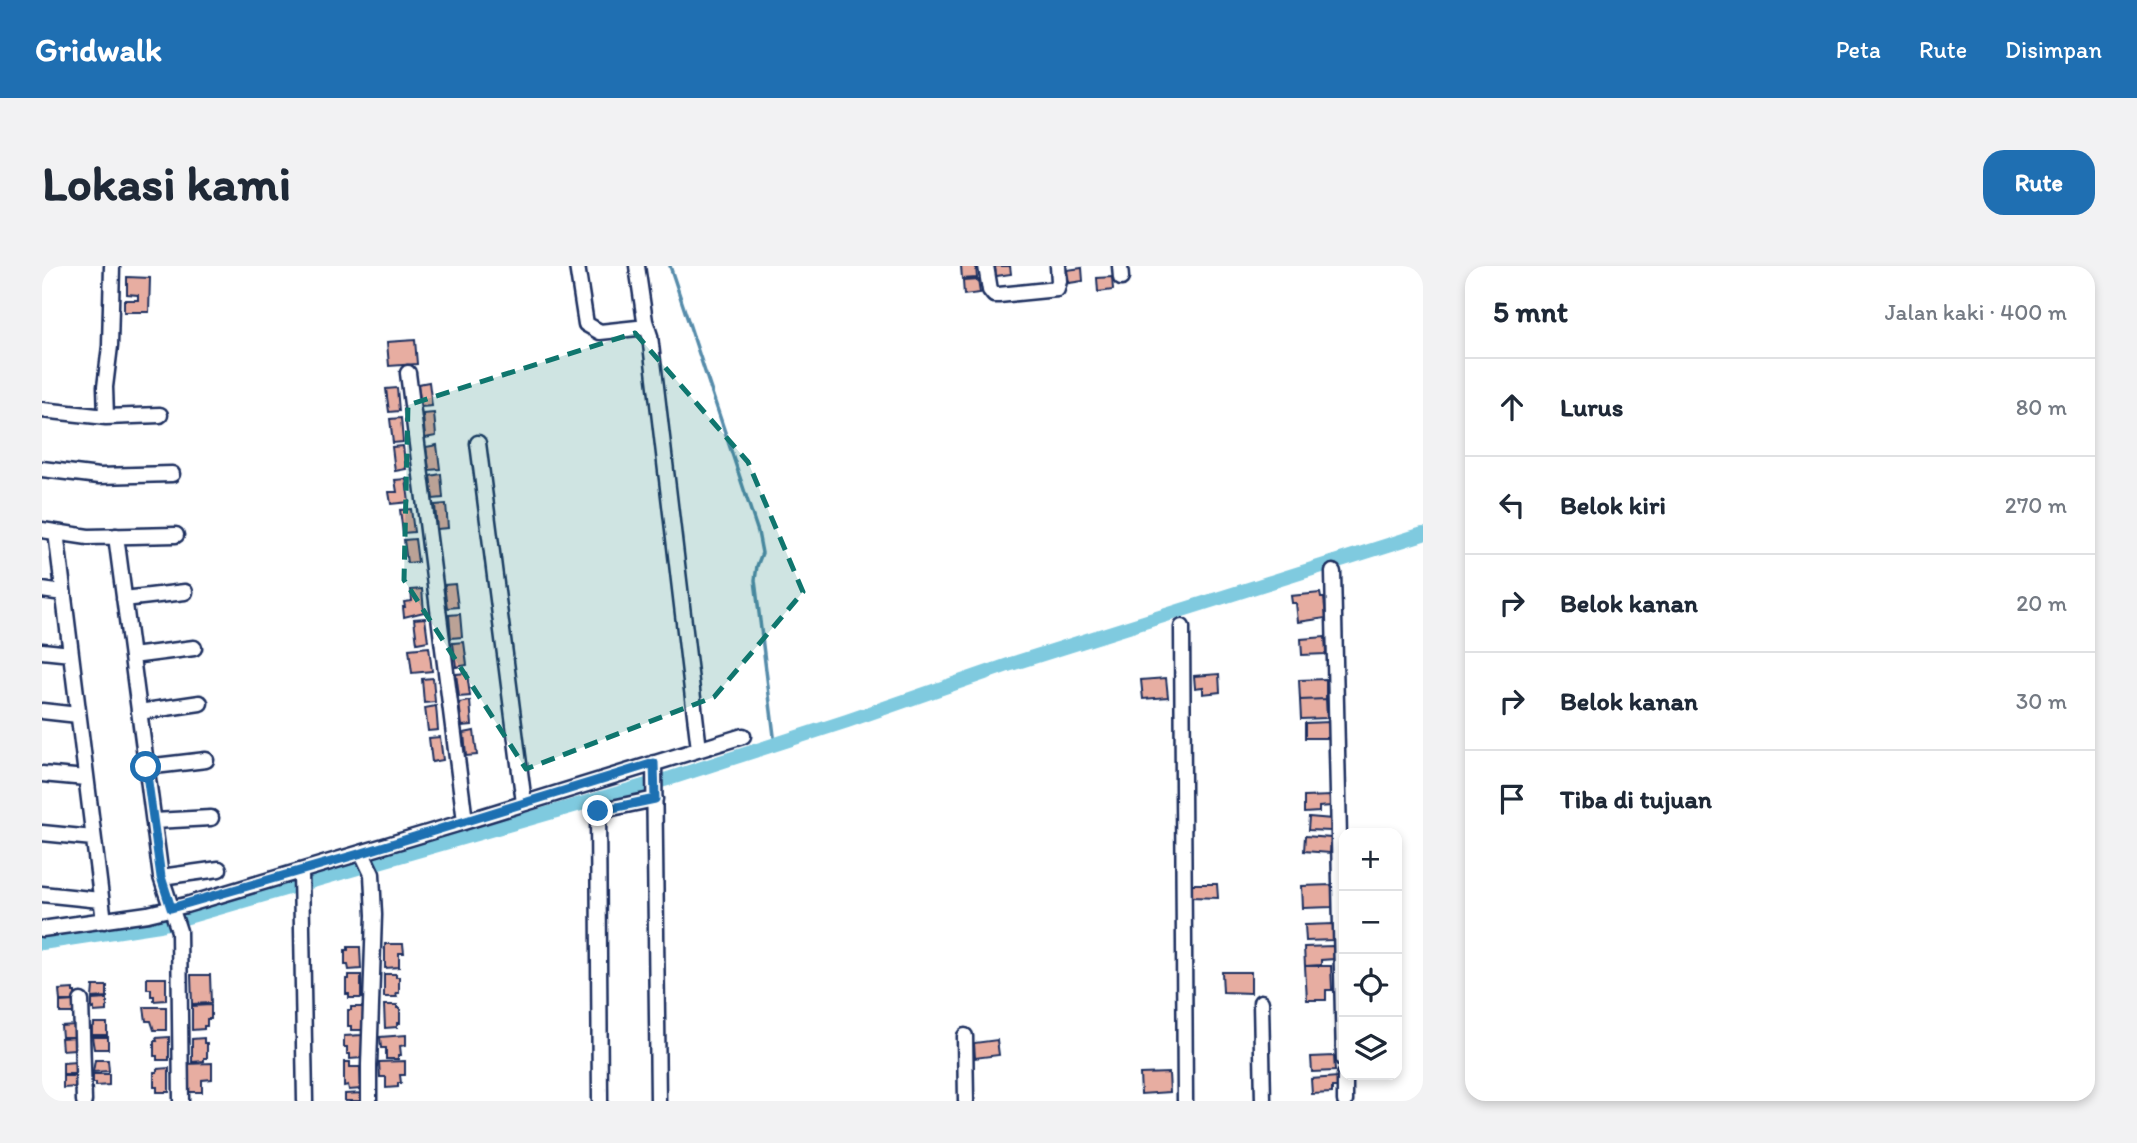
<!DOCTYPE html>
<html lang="id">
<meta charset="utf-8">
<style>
:root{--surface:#fff;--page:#f2f2f3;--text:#1f2937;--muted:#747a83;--line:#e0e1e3;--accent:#1f6fb2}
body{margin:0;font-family:Itim,sans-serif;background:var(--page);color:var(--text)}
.controls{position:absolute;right:21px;bottom:21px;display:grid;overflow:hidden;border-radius:14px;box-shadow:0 4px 10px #0003}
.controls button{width:63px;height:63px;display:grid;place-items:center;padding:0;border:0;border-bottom:2px solid var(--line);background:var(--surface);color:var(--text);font:35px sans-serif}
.stop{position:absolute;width:21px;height:21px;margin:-16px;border:5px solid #1f6fb2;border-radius:50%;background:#fff}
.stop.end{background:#1f6fb2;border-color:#fff;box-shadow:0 2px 7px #0008}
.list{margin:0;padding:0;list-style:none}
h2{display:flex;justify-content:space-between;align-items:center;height:91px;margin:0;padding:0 28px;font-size:30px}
h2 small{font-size:23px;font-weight:400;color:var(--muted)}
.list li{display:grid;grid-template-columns:46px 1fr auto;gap:21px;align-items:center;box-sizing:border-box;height:98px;padding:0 28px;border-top:2px solid var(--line)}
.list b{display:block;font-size:26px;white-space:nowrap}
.list em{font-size:23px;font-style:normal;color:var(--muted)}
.icon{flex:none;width:38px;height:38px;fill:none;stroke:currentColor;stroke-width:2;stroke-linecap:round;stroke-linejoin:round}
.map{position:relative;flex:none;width:1381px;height:835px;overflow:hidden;border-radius:21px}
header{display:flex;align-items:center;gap:42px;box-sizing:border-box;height:98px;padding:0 35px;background:var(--accent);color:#fff}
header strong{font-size:33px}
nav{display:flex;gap:38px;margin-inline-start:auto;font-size:24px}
.intro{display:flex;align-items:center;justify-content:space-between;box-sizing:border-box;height:168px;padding:0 42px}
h1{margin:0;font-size:49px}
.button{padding:18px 32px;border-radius:21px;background:var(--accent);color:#fff;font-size:24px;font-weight:700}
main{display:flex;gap:42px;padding:0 42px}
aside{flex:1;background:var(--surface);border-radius:21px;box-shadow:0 4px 10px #0003}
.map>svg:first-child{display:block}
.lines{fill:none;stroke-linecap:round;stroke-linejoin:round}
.stream{stroke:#578cab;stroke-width:3.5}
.canal{stroke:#7fcadf;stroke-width:14}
.building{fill:#e7ada1;stroke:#1b2f5e;stroke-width:2}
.minor-casing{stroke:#1b2f5e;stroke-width:19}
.minor{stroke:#fff;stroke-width:14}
.route{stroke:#1f6fb2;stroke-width:9}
.marked{fill:#0f766e;fill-opacity:0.2;stroke:#0f766e;stroke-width:5;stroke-dasharray:14 9;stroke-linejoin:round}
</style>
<header>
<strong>Gridwalk</strong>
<nav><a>Peta</a><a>Rute</a><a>Disimpan</a></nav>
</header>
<div class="intro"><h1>Lokasi kami</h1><a class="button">Rute</a></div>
<main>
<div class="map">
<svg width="1381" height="835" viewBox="0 0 1381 835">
<rect width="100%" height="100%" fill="#fff"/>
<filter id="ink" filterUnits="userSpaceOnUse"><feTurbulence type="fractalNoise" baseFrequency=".0143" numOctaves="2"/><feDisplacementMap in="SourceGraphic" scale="14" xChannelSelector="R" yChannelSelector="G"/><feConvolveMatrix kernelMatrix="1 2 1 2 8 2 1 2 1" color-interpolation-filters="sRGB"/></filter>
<g filter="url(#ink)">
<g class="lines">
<path class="stream" d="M628,0L716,266L720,287L715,300L713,314L733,478"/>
<path class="canal" d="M0,677L118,659L629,512L805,455L969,398L1381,268"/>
</g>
<path class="building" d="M919,0H934L935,12L920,13Z
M953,0H968L969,8L954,10Z
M1040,2L1041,15L1027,17L1025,4Z
M85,11L108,12L107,46H82V34H96V29L85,28Z
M1070,11L1071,24L1056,26L1055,12Z
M936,14L938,27L922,29L921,15Z
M373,74L375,98L347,100L345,76Z
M387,116L390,140L379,141L376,118Z
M355,122L357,145L347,146L344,123Z
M392,147L394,170L383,172L381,148Z
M359,152L361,176L351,177L348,153Z
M395,179L398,203L387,204L384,181Z
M361,180L364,203L353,205L350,181Z
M399,208L401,232L391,233L388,210Z
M364,213L367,236L349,238L347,226H355L353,214Z
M404,238L406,262L395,263L393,239Z
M369,243L372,266L361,267L358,244Z
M373,273L376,296L365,297L362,274Z
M413,318L416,341L405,342L402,319Z
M380,323L382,346L362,351L361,341H363L362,336L370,335L369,324Z
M1278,327L1279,332H1282L1284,352L1256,356L1254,337H1250L1249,330Z
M418,348L420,371L409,372L407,349Z
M383,352L386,375L375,377L372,353Z
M1283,371L1284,388L1260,389L1259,373Z
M422,376L425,399L414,401L411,377Z
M387,381L390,405L370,407L367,383Z
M425,407L428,430L417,431L414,408Z
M1177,408L1178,426L1161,428V421L1153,422L1152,410Z
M391,412L393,436L382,437L380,413Z
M1124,412L1126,431L1101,433L1099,414Z
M1284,413V433L1258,434L1257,414Z
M1284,433L1285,452L1259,453L1258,434Z
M428,435L430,459L420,460L417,437Z
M394,440L396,464L386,465L383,442Z
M1288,456V472H1263V457Z
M432,465L435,489L424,490L422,467Z
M398,471L401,494L390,496L387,472Z
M1289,530V540L1277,541V546L1262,547V531Z
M1267,551L1290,553L1289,565L1266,564Z
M1263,570L1289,572L1288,587L1262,585Z
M1150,618H1175L1176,632L1149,631Z
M1290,619V641L1261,642L1260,620Z
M1291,658V674L1264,675L1263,659Z
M343,678H361L362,687H357V701L343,702Z
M1291,680L1292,693L1279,694V699L1263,700L1262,681Z
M306,681H318L319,703L307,704L306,699H303V684H306Z
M1263,700H1289L1290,724H1284V734H1265Z
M1180,706H1209V727L1181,726Z
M342,708H354V711H357V727H354L355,731H342Z
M149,709H168L169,737L150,738Z
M307,709H319V732H307V728H304V713H307Z
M105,712H124V734L112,735V730H109V723H105Z
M51,720H65V731L50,732Z
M31,723V726H33V735H18L17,724Z
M65,733V745L52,746V742L50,743V734Z
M33,735L34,744H31V747H18V736Z
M169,739V753H165V760H162V763L150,764V740Z
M342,739H355V742H358V757H355V761L343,762Z
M102,741H124V764H112L109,755H104Z
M309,741H321V764H309V760H306V744H309Z
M52,757H65V769H50V761L52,760Z
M33,759L35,771H20L19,760Z
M320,767H325V781H320V792L308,793V788H305V781H302V770L320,769Z
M364,769V779L358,780L359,789H356V793H344V782H339L338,771Z
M35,771V780H33V783L20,784L19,772Z
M50,771H66V783H52Z
M127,771V794H115V790H112V775H115L114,772Z
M162,772V777H165V792H162V795L150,796V773Z
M955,774L957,789L933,792L932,777Z
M1292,790L1293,805L1270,806L1269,791Z
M53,794H66L67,805L51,806Z
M363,795V809H358L359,817H356V821L344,822V811H338L337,796Z
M34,796L37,808H21V797Z
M302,796H308V801H318L319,823L307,824L306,819L302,820Z
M170,797V813L160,814V826H145L144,798Z
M127,802V826H115V821H112V806H115V803Z
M1127,807L1128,826L1099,828L1098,808Z
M51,808H67V819L54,820V817H51Z
M21,810H37L35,821L21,822Z
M1296,811V821H1290V827L1270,828L1269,813Z
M321,827V835H303V828Z"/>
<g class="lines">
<g class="minor-casing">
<path id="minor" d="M535,0L544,58L558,66L605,61
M595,0L603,55L608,70L657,483
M944,0L948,24L952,29H957L1015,23L1017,15L1016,0
M1078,0L1079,12
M366,107L423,555
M0,144L64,151L118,149
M64,151L63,121L68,80L70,0
M436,177L482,537
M0,203L57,210L130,208
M0,264L46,271L134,269
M14,266L62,655
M74,270L119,611L137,665L139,835
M1291,306L1302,794
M0,324L21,327
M82,333L143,326
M1140,361L1143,835
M0,385L29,388
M90,390L152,382
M0,445L36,449
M97,446L158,437
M612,497L616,835
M104,501L164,494
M0,508L44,512
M112,555L169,552
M0,567L51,572
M320,587L330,608L332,649L327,799V835
M259,605L263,835
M119,611L177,603
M0,628L58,634
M0,663L106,648L144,639L412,559L701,470
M39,735L42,835
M1219,736L1221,835
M923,770L924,835
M1303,809V835
M558,835L556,545L613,533"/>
</g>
<use href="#minor" class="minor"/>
</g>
</g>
<g class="lines" filter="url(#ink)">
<path class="route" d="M104,501L119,611L129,642L320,587L612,497L613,533L556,545"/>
</g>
<path class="marked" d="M593,67L706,196L761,326L672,431L484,503L362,314L366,139Z"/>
</svg>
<div class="controls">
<button>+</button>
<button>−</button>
<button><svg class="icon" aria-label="locate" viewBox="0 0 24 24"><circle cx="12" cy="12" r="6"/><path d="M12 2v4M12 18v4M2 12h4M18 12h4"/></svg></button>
<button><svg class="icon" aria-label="layers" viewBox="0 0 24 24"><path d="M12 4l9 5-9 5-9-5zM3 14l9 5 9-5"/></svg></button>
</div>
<div class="stop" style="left:104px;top:501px"></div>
<div class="stop end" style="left:556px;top:545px"></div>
</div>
<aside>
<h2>5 mnt<small>Jalan kaki · 400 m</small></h2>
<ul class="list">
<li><svg class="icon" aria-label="ahead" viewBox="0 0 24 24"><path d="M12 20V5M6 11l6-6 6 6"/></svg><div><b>Lurus</b></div><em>80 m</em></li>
<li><svg class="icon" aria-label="left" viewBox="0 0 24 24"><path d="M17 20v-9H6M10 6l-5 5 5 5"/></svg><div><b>Belok kiri</b></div><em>270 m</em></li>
<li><svg class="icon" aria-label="right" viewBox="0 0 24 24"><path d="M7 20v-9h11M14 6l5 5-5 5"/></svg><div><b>Belok kanan</b></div><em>20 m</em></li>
<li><svg class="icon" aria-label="right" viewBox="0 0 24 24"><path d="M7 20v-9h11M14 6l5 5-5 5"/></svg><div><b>Belok kanan</b></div><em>30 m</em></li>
<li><svg class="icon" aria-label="arrive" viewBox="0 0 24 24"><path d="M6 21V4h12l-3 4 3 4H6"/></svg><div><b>Tiba di tujuan</b></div></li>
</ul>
</aside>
</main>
